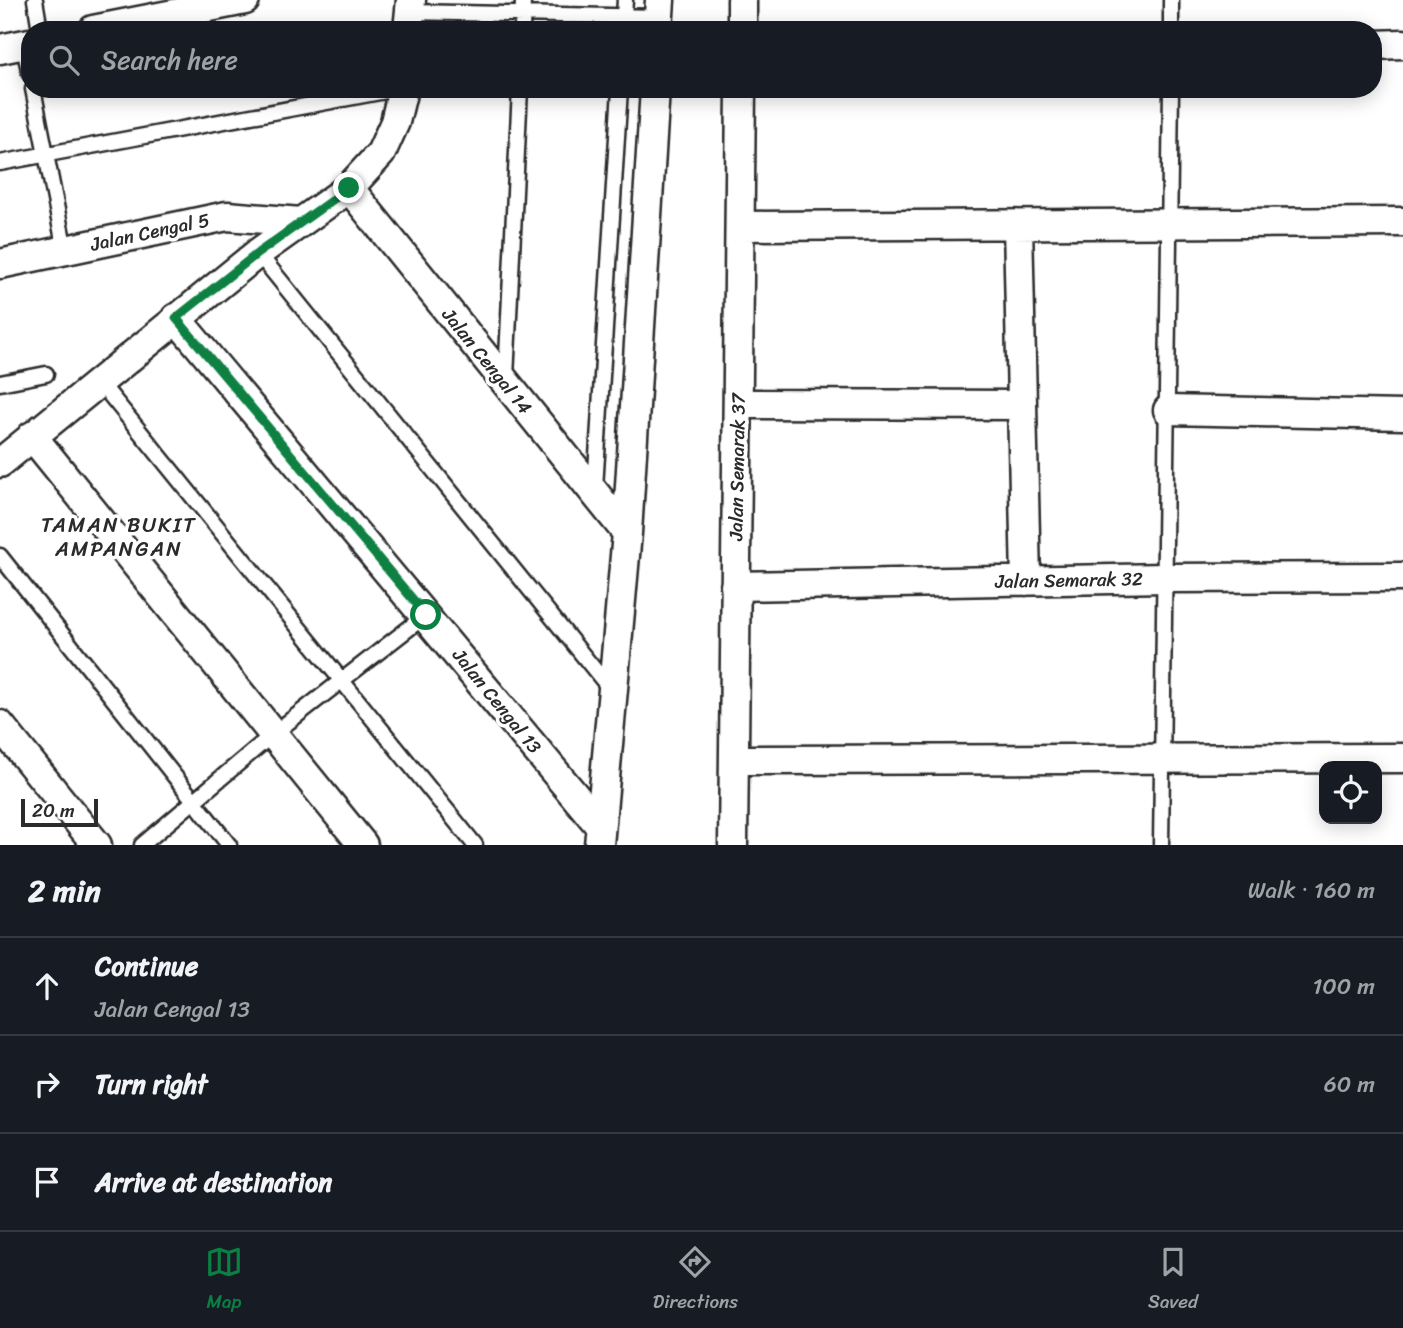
<!DOCTYPE html>
<meta charset="utf-8">
<style>
:root{--surface:#171b24;--page:#20242c;--text:#f1f3f6;--muted:#9ea1a6;--line:#363941;--accent:#0b8043}
body{margin:0;font-family:Sriracha,sans-serif;background:var(--page);color:var(--text)}
.controls{position:absolute;right:21px;bottom:21px;display:grid;overflow:hidden;border-radius:14px;box-shadow:0 4px 18px #0003}
.controls button{width:63px;height:63px;display:grid;place-items:center;padding:0;border:0;border-bottom:2px solid var(--line);background:var(--surface);color:var(--text);font:35px sans-serif}
.scale{position:absolute;left:21px;bottom:18px;width:77px;box-sizing:border-box;padding-left:7px;border:4px solid #2b2b2b;border-top:0;font-size:19px;line-height:24px;white-space:nowrap;color:#2b2b2b;-webkit-text-stroke:5px #fff;paint-order:stroke}
.stop{position:absolute;width:21px;height:21px;margin:-16px;border:5px solid #0b8043;border-radius:50%;background:#fff}
.stop.end{background:#0b8043;border-color:#fff;box-shadow:0 2px 7px #0008}
.list{margin:0;padding:0;list-style:none}
h2{display:flex;justify-content:space-between;align-items:center;height:91px;margin:0;padding:0 28px;font-size:30px}
h2 small{font-size:23px;font-weight:400;color:var(--muted)}
.list li{display:grid;grid-template-columns:46px 1fr auto;gap:21px;align-items:center;box-sizing:border-box;height:98px;padding:0 28px;border-top:2px solid var(--line)}
.list b{display:block;font-size:26px;white-space:nowrap}
.list p{margin:0;font-size:23px;white-space:nowrap;color:var(--muted)}
.list em{font-size:23px;font-style:normal;color:var(--muted)}
.icon{flex:none;width:38px;height:38px;fill:none;stroke:currentColor;stroke-width:2;stroke-linecap:round;stroke-linejoin:round}
.map{position:relative;flex:none;width:1403px;height:845px;overflow:hidden}
.search{position:absolute;background:var(--surface);box-shadow:0 4px 18px #0003;left:21px;right:21px;top:21px;height:77px;display:flex;align-items:center;gap:18px;box-sizing:border-box;padding:0 24px;border-radius:28px;color:var(--muted);font-size:26px}
.sheet{height:385px;background:var(--surface)}
nav{display:flex;justify-content:space-around;align-items:center;box-sizing:border-box;height:98px;border-top:2px solid var(--line);background:var(--surface);font-size:19px;color:var(--muted)}
nav a{display:grid;justify-items:center;gap:4px}
nav .on{color:var(--accent)}
.map>svg:first-child{display:block}
.lines{fill:none;stroke-linecap:round;stroke-linejoin:round}
.lane-casing{stroke:#2b2b2b;stroke-width:19}
.street-casing{stroke:#2b2b2b;stroke-width:33}
.lane{stroke:#fff;stroke-width:14}
.street{stroke:#fff;stroke-width:28}
.route{stroke:#0b8043;stroke-width:9}
.labels{text-anchor:middle;dominant-baseline:central;stroke-width:7;stroke-linejoin:round;paint-order:stroke}
.street-label{font-size:19px;fill:#2b2b2b;stroke:#fff}
.neighbourhood-label{font-size:21px;letter-spacing:2px;fill:#2b2b2b;stroke:#fff}
</style>
<div class="map">
<svg width="1403" height="845" viewBox="0 0 1403 845">
<rect width="100%" height="100%" fill="#fff"/>
<filter id="ink" filterUnits="userSpaceOnUse"><feTurbulence type="fractalNoise" baseFrequency=".0143" numOctaves="2"/><feDisplacementMap in="SourceGraphic" scale="14" xChannelSelector="R" yChannelSelector="G"/><feConvolveMatrix kernelMatrix="1 2 1 2 8 2 1 2 1" color-interpolation-filters="sRGB"/></filter>
<g filter="url(#ink)">
<g class="lines">
<g class="lane-casing">
<path id="lane" d="M35,0L40,30
M410,12L659,17
M522,30L523,0
M623,30L625,0
M1171,30V0
M23,44L30,74
M33,89L65,250
M0,163L396,89
M258,253L611,690
M506,378L520,89
M98,380L475,845
M0,383L46,374
M595,488L620,89
M0,556L229,845
M142,845L273,734L426,615
M1161,845L1171,89"/>
</g>
<g class="street-casing">
<path id="street" d="M93,30L245,0
M408,30L411,0
M658,30L660,0
M742,30V0
M1373,45L1403,44
M0,49L30,43
M349,188L627,533
M1018,225L1026,581
M741,226L1403,222
M0,264L227,216L301,222
M176,318L600,826
M738,404L1022,405
M1168,410L1403,415
M32,436L363,845
M0,463L258,253L349,188L381,153L395,122L403,89
M735,586L1165,578L1403,577
M0,725L97,845
M735,760L1403,758
M599,845L627,533L655,89
M733,845L741,89"/>
</g>
<use href="#lane" class="lane"/>
<use href="#street" class="street"/>
</g>
</g>
<g class="lines" filter="url(#ink)">
<path class="route" d="M349,188L258,253L176,318L426,615"/>
</g>
<g class="labels">
<g class="street-label">
<text transform="translate(150 232) rotate(-12)">Jalan Cengal 5</text>
<text transform="translate(487 361) rotate(51)">Jalan Cengal 14</text>
<text transform="translate(737 467) rotate(-89)">Jalan Semarak 37</text>
<text transform="translate(1069 580) rotate(-1)">Jalan Semarak 32</text>
<text transform="translate(497 701) rotate(51)">Jalan Cengal 13</text>
</g>
<g class="neighbourhood-label">
<text x="119" y="525">TAMAN BUKIT<tspan x="119" dy="24">AMPANGAN</tspan></text>
</g>
</g>
</svg>
<div class="controls">
<button><svg class="icon" aria-label="locate" viewBox="0 0 24 24"><circle cx="12" cy="12" r="6"/><path d="M12 2v4M12 18v4M2 12h4M18 12h4"/></svg></button>
</div>
<div class="scale">20 m</div>
<div class="stop" style="left:426px;top:615px"></div>
<div class="stop end" style="left:349px;top:188px"></div>
<div class="search"><svg class="icon" aria-label="search" viewBox="0 0 24 24"><circle cx="10" cy="10" r="6"/><path d="M15 15l6 6"/></svg>Search here</div>
</div>
<section class="sheet">
<h2>2 min<small>Walk · 160 m</small></h2>
<ul class="list">
<li><svg class="icon" aria-label="ahead" viewBox="0 0 24 24"><path d="M12 20V5M6 11l6-6 6 6"/></svg><div><b>Continue</b><p>Jalan Cengal 13</p></div><em>100 m</em></li>
<li><svg class="icon" aria-label="right" viewBox="0 0 24 24"><path d="M7 20v-9h11M14 6l5 5-5 5"/></svg><div><b>Turn right</b></div><em>60 m</em></li>
<li><svg class="icon" aria-label="arrive" viewBox="0 0 24 24"><path d="M6 21V4h12l-3 4 3 4H6"/></svg><div><b>Arrive at destination</b></div></li>
</ul>
</section>
<nav>
<a class="on"><svg class="icon" aria-label="map" viewBox="0 0 24 24"><path d="M3 6l6-2 6 2 6-2v14l-6 2-6-2-6 2zM9 4v14M15 6v14"/></svg>Map</a>
<a><svg class="icon" aria-label="directions" viewBox="0 0 24 24"><path d="M12 3l9 9-9 9-9-9zM9 14v-3h6M13 9l2 2-2 2"/></svg>Directions</a>
<a><svg class="icon" aria-label="saved" viewBox="0 0 24 24"><path d="M7 4h10v16l-5-4-5 4z"/></svg>Saved</a>
</nav>
